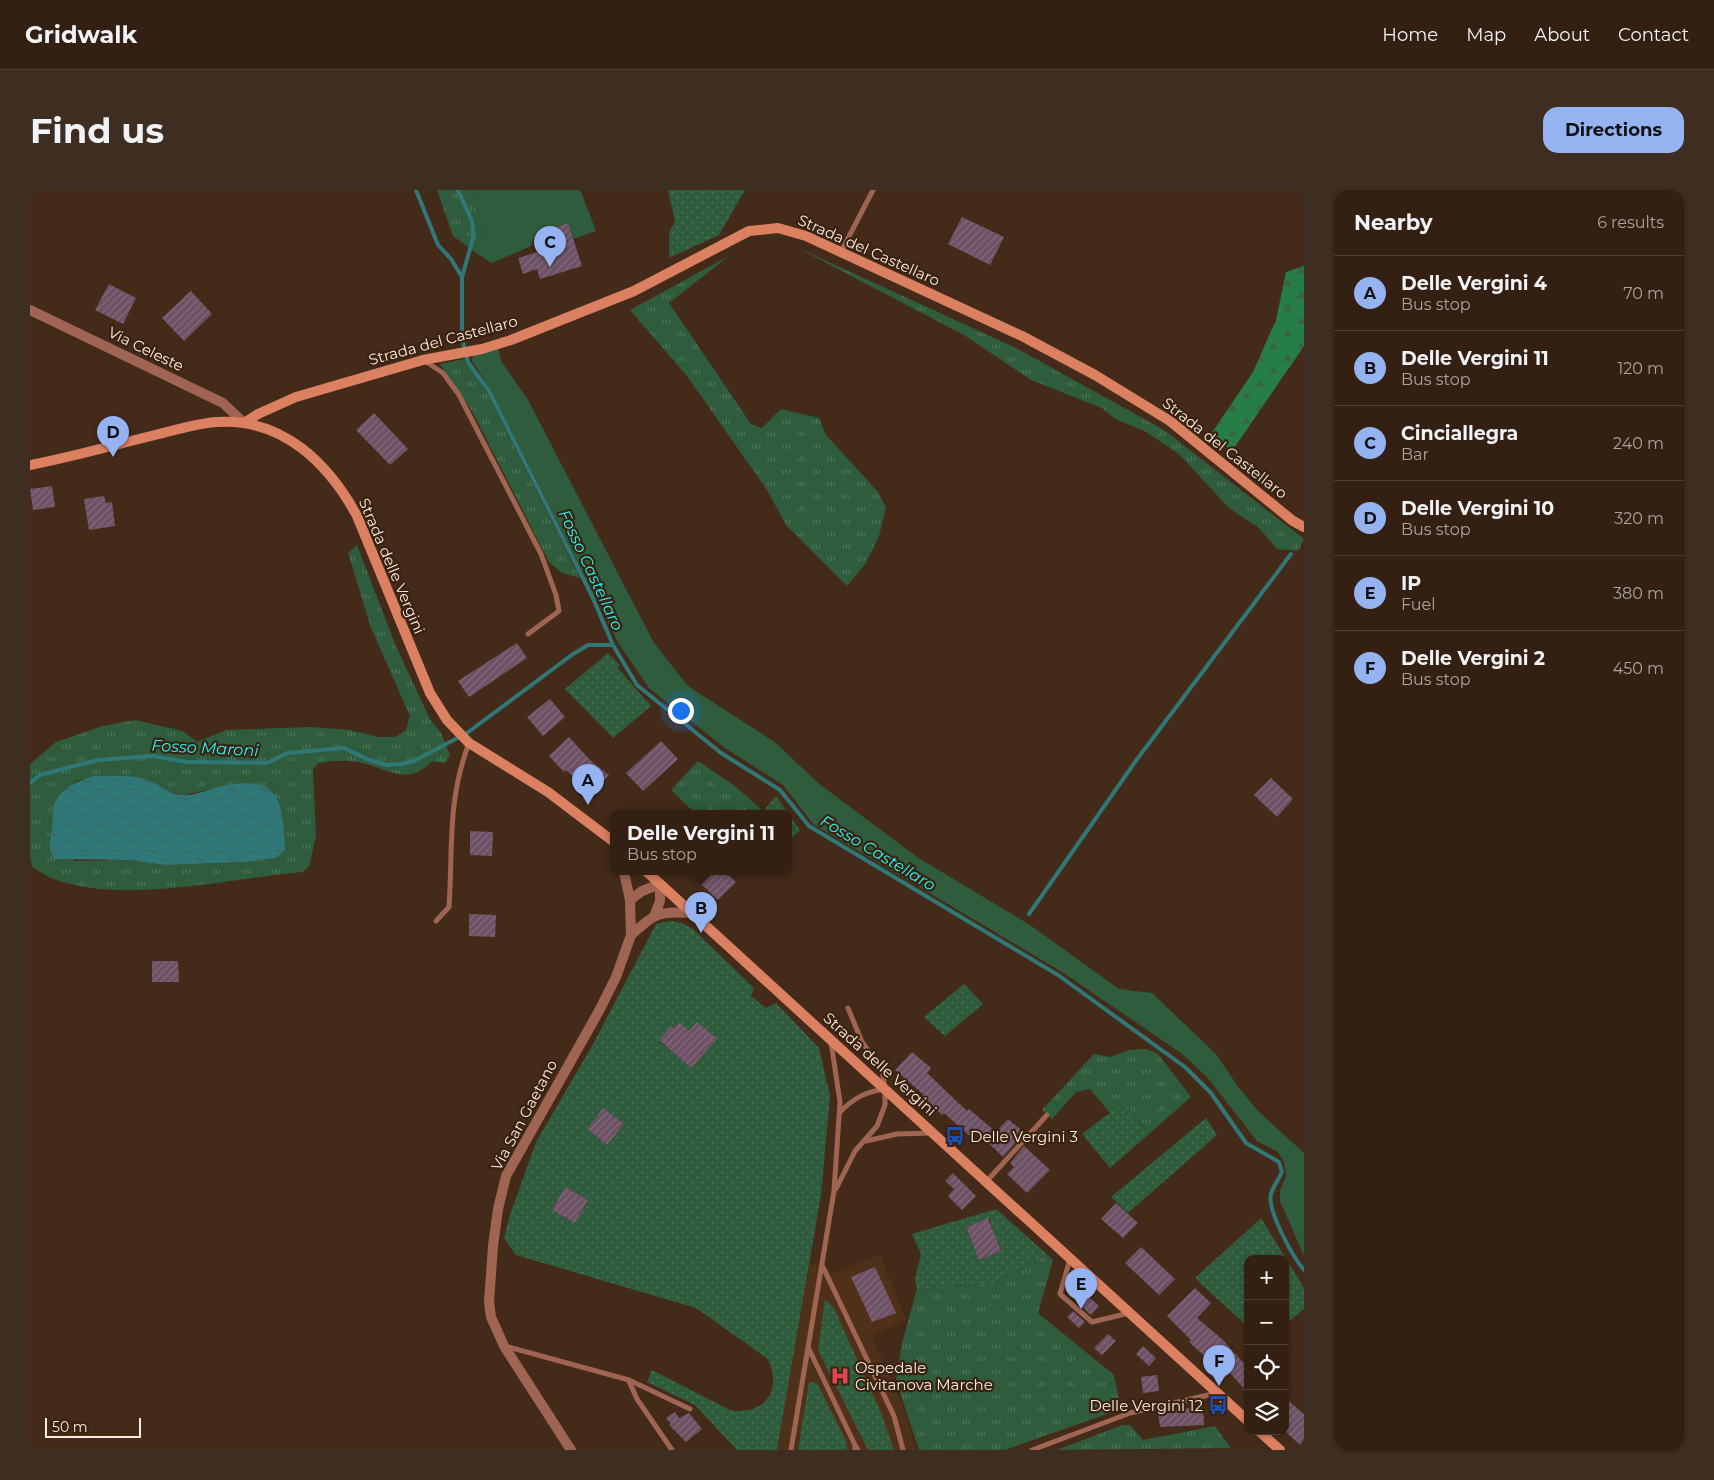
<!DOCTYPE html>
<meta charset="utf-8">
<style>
:root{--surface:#332013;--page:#3e2d21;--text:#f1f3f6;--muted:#a9a3a0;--line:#4e3e33;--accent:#95b2f1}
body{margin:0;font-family:Montserrat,sans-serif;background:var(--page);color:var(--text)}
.controls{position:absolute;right:15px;bottom:15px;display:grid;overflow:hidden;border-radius:10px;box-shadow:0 1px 4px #0004}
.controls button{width:45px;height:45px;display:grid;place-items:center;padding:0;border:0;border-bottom:1px solid var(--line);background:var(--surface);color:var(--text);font:25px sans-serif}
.scale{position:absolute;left:15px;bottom:12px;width:96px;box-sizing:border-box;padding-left:5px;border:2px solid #fcebe0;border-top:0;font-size:14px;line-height:18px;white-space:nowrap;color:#fcebe0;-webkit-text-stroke:4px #39220f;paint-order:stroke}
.you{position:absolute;left:650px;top:520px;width:18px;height:18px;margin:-12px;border:4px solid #fff;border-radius:50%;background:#1a73e8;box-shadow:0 0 0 8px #1a73e833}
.badge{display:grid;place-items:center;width:32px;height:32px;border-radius:50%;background:var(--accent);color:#111;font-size:16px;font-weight:700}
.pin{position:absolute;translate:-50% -41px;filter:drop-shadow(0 1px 2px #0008)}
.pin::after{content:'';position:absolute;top:26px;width:18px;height:15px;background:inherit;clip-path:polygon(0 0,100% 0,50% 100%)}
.popup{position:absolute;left:580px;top:620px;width:182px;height:65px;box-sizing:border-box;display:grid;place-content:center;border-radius:10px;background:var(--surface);filter:drop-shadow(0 1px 4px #0005);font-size:16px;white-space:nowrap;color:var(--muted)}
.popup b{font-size:19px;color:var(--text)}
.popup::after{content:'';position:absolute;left:50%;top:100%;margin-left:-10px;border:10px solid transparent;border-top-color:var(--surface)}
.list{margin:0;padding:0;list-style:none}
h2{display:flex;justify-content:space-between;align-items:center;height:65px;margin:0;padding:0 20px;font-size:21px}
h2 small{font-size:16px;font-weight:400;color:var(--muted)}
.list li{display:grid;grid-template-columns:32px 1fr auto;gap:15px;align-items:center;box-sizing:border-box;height:75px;padding:0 20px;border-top:1px solid var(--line)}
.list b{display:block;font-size:19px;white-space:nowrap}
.list p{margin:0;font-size:16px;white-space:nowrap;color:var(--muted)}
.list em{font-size:16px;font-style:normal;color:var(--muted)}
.icon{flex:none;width:28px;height:28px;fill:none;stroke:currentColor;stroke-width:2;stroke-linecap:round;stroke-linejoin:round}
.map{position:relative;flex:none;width:1274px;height:1260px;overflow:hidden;border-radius:15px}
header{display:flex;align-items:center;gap:30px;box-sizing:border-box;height:70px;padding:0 25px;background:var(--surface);border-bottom:1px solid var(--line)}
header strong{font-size:24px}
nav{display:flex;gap:28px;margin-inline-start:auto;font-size:18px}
.intro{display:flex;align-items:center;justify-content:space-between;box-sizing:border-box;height:120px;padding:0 30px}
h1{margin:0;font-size:35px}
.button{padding:12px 22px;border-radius:15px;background:var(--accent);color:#111;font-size:18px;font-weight:700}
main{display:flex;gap:30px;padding:0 30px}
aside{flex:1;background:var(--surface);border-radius:15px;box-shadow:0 1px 4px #0004}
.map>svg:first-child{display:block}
.built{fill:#4f3119}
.grass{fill:url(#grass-tufts);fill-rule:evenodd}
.forest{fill:url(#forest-firs)}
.park{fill:#2e5c3c}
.garden{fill:url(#garden-dots);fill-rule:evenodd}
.water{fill:url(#water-ripples)}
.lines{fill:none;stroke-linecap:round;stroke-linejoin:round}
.stream{stroke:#307878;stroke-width:4}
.building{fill:url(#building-hatch)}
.lane{stroke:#9f6552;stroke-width:5}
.street{stroke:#9f6552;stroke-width:10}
.secondary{stroke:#dc8062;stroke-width:10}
.labels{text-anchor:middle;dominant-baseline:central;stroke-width:4.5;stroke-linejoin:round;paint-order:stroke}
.street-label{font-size:15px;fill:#fcebe0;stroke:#39220f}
.poi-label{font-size:15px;fill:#fcebe0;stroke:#39220f;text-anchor:start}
.water-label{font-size:16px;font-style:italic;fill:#21f9fa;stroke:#39220f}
</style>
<header>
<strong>Gridwalk</strong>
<nav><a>Home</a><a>Map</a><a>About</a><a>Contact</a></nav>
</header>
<div class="intro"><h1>Find us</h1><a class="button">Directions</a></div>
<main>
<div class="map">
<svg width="1274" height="1260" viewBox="0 0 1274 1260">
<defs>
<pattern id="grass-tufts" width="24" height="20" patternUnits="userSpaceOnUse" patternTransform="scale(1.25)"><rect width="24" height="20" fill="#2e5c3c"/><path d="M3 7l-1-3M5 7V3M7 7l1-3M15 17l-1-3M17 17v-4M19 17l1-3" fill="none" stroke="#4d7458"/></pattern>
<pattern id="forest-firs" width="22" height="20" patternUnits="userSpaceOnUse" patternTransform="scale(1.25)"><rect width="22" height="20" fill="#277d46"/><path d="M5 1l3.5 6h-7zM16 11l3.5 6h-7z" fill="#3a6244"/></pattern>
<pattern id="garden-dots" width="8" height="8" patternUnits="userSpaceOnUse" patternTransform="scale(1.25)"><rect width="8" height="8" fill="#2e5c3c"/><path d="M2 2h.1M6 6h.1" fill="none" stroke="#4d7458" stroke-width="1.8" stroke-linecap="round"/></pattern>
<pattern id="water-ripples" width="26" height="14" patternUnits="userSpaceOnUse" patternTransform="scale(1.25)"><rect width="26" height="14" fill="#307878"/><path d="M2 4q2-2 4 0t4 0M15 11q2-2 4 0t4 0" fill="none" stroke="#3e5f5e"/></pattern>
<pattern id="building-hatch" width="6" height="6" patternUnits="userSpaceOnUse" patternTransform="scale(1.25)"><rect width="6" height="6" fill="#6d5165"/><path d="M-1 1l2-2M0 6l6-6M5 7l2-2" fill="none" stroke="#836a7b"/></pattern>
</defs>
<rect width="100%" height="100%" fill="#442b19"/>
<path class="built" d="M850,1064L876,1130L842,1146L873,1217L886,1260H747L780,1073L792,1074L803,1084Z"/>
<path class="grass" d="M407,0H442L455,38L453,57L446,63L423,46Z
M766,57L984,157L1134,240L1274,349L1268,361L1247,359L1229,338L1199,318L1149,264L1116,242L1084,228L1072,218L1001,190L934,145Z
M699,66L639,113L721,234L732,238L751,219L789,228L796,245L848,302L856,318L849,346L836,373L817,396L756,335L737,300L657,186L600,120Z
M435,169L457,202L550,388L532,383L519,372L442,221L410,174Z
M327,355L365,454L400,529L411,543L420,565L415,573L402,571C375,601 351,572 319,571C309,570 298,572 288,573L283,580L286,646L279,677L272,682C196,689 99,714 26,690C17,687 10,681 2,677L0,667V574L26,552L73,536L105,530L153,541L167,552L196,540L281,537L319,540L349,547H365L376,540L380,526L341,438L318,363ZM48,590L122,592L136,601L154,605L200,595L243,601L254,639L246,668L216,672L136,675L98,670L44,671C23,634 8,620 48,590Z
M668,571L705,596L733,621L731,624H666L641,600Z
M1117,859L1128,864L1161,907L1119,944L1094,912L1080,923L1060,899L1046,902L1022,929L1012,920L1064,864L1081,867L1099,860Z
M1018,1065L1023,1070L1008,1123L1084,1185L1091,1219L975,1260H889L866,1190L872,1153L887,1099L963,1093Z
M1093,1235H1100L1113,1250L1185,1236L1201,1258L1026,1260Z"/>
<path class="forest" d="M1274,76V156L1202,261L1181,244L1223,182L1246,130L1256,82Z"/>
<path class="park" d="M442,0H548L551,2L566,41L543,49L537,33L505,44L501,56L462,73L446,63L453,57L455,38Z
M467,154L471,171L498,210L624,453L658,496L746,553L788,593L887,667L1000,735L1089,799L1122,803L1186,864L1209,898L1228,921L1274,963V1066L1250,1011V1001L1256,986L1254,972L1248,962L1227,951L1177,887L1151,863L1032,782L783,634L753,595L695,558L619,498L589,454L460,199L442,171L444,160Z"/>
<path class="garden" d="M638,0H715L689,45L639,68V43L645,31Z
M578,463L590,475L587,477L621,516L583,548L535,499Z
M746,606L770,640L759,652L758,624H731Z
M640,731L652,733L663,739L724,798L721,806L736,818L746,813L789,858L800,906L791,1005L747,1260H707L665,1215L617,1192L622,1180L700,1220C734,1226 753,1201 738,1169L666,1118L486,1065L474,1048L479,1028L506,952L562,856L626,734ZM649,832L659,841L686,849L661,878L629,851L641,836L644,838ZM573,919L594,934L577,955L557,939ZM535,997L558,1010L545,1033L522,1020Z
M934,794L953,814L915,846L894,827Z
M1094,912L1119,944L1080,978L1052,944Z
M1176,928L1187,945L1098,1023L1081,1007Z
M966,1019L1018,1065L963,1093L887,1099L885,1089L891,1064L882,1044ZM959,1028L962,1037L947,1043L950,1049L964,1044L971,1061L949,1070L936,1037Z
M1231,1028L1274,1098V1119L1255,1135V1069H1218V1137L1165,1088Z
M795,1109L804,1118L852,1225L864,1260H838L788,1160Z
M779,1192L787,1193L816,1251L817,1260H768Z"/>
<path class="water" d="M65,586C84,586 104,584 122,592C133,597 141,605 154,605C163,606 175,601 184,598C245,584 253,600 255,660L246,668L216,672L136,675L98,670L25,669C17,660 20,651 22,640C23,633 22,627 23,620C26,600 48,590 65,586Z"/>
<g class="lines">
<path class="stream" d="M386,0L408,55L421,69L432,87
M428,0L442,31L444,45L432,87V148L438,172L459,201L562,406L583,455L607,495L691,563L750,600L779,636L1028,785L1155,877L1181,903L1216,953L1249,972L1252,982C1249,989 1243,996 1241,1004C1237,1021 1263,1067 1274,1080
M0,593L10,585L68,570L122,566L157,572L237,573L257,563L314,558L339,570L357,575L372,574L384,571L437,543L543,464L558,455H583
M999,724L1105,572L1261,364"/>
</g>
<path class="building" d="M932,27L974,47L960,75L918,54Z
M538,33L552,76L510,89L507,79L493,84L488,68L511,61L517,40Z
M79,94L106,108L93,134L65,120Z
M161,101L182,124L154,151L132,128Z
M344,223L378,259L360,275L326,240Z
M22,296L25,317L3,320L0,299Z
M74,306L76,313L82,312L85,336L59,340L54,309Z
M487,453L497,468L439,507L428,491Z
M520,509L535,527L513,546L497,527Z
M539,547L560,570L579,585L561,604L536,580L534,582L519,566Z
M631,551L648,569L613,601L596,583Z
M1241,588L1263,609L1247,627L1224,605Z
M440,641L463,642L462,666L440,665Z
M658,682H695L706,692L688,710Z
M439,724L466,725L465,747L439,746Z
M122,771H148L149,792H122Z
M649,832L659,841L667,832L687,849L661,878L629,850L641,836L644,838Z
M882,862L901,878L897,883L937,921L939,919L966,942L978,929L992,941L985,948L988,950L973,967L947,942L942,948L914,923L912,925L892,906L894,905L865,880Z
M573,918L594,934L577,955L557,939Z
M994,956L1020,980L997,1003L977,984L984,977L980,973Z
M923,983L946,1006L932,1020L918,1006L924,999L915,991Z
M535,997L558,1010L545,1033L522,1020Z
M1086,1013L1108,1033L1093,1048L1071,1029Z
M958,1028L971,1061L949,1070L936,1037Z
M1111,1057L1145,1089L1129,1105L1095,1073Z
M845,1077L866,1123L842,1132L821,1087Z
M1165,1098L1181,1113L1167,1128L1192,1149L1218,1178V1203L1200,1183L1195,1188L1180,1173L1181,1172L1159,1152L1161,1150L1137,1126Z
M1057,1105L1069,1116L1061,1125L1049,1114Z
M1043,1121L1055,1132L1049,1138L1037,1127Z
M1078,1144L1086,1151L1072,1165L1064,1158Z
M1113,1156L1126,1168L1119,1176L1106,1164Z
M1127,1185L1129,1201L1113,1203L1111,1187Z
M1255,1208L1274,1224V1259L1255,1241Z
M1173,1217L1174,1235L1130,1237L1128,1221Z
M645,1222L649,1228L659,1223L672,1239L656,1252L639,1235L641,1234L636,1228Z"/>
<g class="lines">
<path class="lane" d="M811,62L843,0
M395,171L413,183L429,205L511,364L526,405L529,421L498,444
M406,731L419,717C423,658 417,611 439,553
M810,922C824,908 835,902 855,899
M836,951L867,944L902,943
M956,992L1017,925
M806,999L825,961L847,936L855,915V899L852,880L832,852L818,818
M1040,1069L1030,1104L1062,1132L1099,1123
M792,1075L864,1226L873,1260
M475,1156L599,1190L660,1219
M778,1157L825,1255
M599,1191L607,1209L642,1260
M761,1260L804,1001L810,912L801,852
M825,1260V1255L828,1260
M1002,1260L1100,1223L1187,1203"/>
<path class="street" d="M0,120L193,213L214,233
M600,710L612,701L630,694V711L625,724
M601,745C626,723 628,721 662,723
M541,1260L474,1156L461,1127L459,1112L463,1056L468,1019L476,986L569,821L586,787L601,745L600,710L594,682"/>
<path class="secondary" d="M214,233L228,224L266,207L393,170L452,159L481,150L604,101L719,41L748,38L776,46L992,146L1065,185L1140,231L1263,331L1274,337
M0,275C42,267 84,255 125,245C146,240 167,233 188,232C253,228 299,274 327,326L400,503L417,530L439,553L518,602L584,652
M617,682L1218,1231
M1229,1241L1250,1260"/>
</g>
<defs>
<g id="bus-bare" transform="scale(1.5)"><path d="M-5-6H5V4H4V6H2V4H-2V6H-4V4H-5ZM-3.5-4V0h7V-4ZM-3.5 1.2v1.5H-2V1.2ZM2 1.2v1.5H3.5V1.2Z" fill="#1a4fb4" stroke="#39220f" stroke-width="2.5" paint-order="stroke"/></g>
<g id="hospital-bare" transform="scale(1.5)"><path d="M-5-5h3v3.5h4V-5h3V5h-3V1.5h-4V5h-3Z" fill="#e0444e" stroke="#39220f" stroke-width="2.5" paint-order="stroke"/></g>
</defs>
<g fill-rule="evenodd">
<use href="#bus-bare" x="925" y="946"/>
<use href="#hospital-bare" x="810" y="1186"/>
<use href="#bus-bare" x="1188" y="1215"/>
</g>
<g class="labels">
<g class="street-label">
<text transform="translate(839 60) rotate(24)">Strada del Castellaro</text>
<text transform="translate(413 150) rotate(-15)">Strada del Castellaro</text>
<text transform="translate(116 159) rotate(26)">Via Celeste</text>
<text transform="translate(1195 258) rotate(38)">Strada del Castellaro</text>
<text transform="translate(362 376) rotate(67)">Strada delle Vergini</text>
<text transform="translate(850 874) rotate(42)">Strada delle Vergini</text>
<text transform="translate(494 925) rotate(-62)">Via San Gaetano</text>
</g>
<g class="poi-label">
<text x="940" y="946">Delle Vergini 3</text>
<text x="825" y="1177">Ospedale<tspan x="825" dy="17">Civitanova Marche</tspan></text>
<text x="1173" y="1215" text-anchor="end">Delle Vergini 12</text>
</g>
<g class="water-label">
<text transform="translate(561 380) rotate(65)">Fosso Castellaro</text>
<text transform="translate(175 558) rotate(3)">Fosso Maroni</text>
<text transform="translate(848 663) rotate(31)">Fosso Castellaro</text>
</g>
</g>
</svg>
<div class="controls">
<button>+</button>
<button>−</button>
<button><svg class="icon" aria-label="locate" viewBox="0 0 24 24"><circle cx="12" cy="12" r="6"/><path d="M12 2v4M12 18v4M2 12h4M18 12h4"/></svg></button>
<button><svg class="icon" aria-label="layers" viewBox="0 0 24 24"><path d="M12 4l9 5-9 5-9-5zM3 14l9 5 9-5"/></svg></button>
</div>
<div class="scale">50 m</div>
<div class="you"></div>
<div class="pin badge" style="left:558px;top:615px">A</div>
<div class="pin badge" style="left:671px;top:743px">B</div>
<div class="popup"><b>Delle Vergini 11</b>Bus stop</div>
<div class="pin badge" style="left:520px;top:77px">C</div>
<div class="pin badge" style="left:83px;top:267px">D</div>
<div class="pin badge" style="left:1051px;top:1119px">E</div>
<div class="pin badge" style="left:1189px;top:1196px">F</div>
</div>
<aside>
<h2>Nearby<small>6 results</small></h2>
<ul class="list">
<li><span class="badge">A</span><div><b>Delle Vergini 4</b><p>Bus stop</p></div><em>70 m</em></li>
<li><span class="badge">B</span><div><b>Delle Vergini 11</b><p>Bus stop</p></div><em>120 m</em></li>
<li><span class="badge">C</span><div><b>Cinciallegra</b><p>Bar</p></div><em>240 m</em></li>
<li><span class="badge">D</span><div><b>Delle Vergini 10</b><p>Bus stop</p></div><em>320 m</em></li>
<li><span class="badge">E</span><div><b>IP</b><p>Fuel</p></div><em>380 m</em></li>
<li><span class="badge">F</span><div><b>Delle Vergini 2</b><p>Bus stop</p></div><em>450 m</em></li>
</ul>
</aside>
</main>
